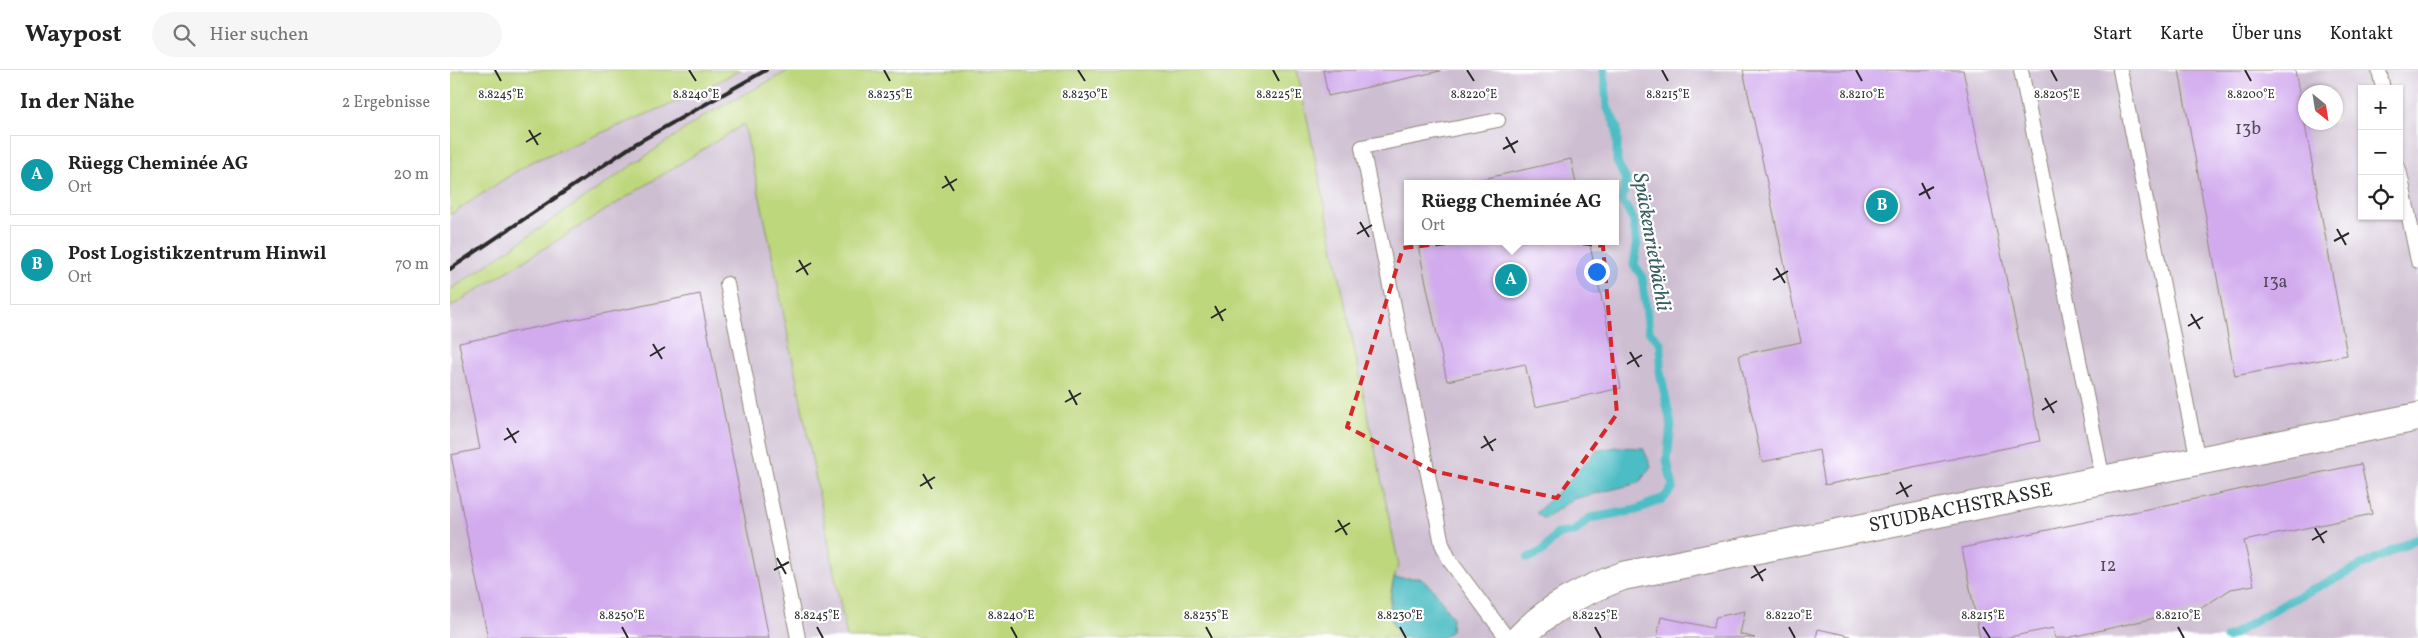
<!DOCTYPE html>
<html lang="de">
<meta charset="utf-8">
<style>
:root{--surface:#fff;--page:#f6f6f6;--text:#222;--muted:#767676;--line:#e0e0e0;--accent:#0b8043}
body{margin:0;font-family:Vollkorn,serif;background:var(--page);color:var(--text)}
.controls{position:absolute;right:15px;top:15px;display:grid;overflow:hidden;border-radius:0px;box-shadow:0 1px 4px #0004}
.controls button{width:45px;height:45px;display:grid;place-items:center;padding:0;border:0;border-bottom:1px solid var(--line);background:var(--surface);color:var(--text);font:25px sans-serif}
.compass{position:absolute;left:1848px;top:15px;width:45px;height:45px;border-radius:50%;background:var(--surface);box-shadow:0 1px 4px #0004;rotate:150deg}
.you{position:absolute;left:1146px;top:201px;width:18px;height:18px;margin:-12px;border:4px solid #fff;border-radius:50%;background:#1a73e8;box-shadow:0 0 0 8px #1a73e833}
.badge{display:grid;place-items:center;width:32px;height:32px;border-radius:50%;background:var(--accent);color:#fff;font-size:16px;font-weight:700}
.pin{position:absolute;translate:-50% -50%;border:2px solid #fff;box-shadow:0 1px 5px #0006}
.popup{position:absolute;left:954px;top:110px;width:215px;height:65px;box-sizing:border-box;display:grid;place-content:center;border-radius:0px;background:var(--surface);filter:drop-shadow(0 1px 4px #0005);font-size:16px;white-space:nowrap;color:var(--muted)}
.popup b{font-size:19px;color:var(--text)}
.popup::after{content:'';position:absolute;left:50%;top:100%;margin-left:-10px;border:10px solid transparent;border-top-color:var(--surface)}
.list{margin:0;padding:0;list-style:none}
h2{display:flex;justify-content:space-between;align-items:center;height:65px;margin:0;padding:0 20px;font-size:21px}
h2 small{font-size:16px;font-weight:400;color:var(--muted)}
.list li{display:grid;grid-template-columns:32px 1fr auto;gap:15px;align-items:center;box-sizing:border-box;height:80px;margin:0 10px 10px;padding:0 10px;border:1px solid var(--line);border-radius:0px}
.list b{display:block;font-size:19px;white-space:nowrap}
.list p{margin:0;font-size:16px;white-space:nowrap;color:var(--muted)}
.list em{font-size:16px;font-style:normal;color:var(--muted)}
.icon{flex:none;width:28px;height:28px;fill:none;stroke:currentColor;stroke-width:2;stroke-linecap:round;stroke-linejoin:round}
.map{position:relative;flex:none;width:1968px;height:568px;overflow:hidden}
header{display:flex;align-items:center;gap:30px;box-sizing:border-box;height:70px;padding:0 25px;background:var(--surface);border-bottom:1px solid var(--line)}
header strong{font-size:24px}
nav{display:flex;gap:28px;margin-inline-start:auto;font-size:18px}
.search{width:350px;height:45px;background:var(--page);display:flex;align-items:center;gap:12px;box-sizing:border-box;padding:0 18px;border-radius:28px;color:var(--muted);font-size:19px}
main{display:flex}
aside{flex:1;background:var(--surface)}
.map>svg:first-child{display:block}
.industrial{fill:#cebed1;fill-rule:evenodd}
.green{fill:#bdd77c;stroke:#748154}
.water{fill:#4ebdc5;stroke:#3c7478}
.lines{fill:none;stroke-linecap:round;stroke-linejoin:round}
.stream{stroke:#4ebdc5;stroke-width:9}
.building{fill:#d2abee}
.service-casing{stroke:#8c8675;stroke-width:16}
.minor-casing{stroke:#8c8675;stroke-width:30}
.service{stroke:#fff;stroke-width:14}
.minor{stroke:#fff;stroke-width:28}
.rail{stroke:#2b2b2b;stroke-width:4}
.marked{fill:none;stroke:#d62828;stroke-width:4;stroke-dasharray:10 6;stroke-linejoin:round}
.ticks{fill:none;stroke:#2b2b2b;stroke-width:2}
.labels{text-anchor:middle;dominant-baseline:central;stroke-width:4.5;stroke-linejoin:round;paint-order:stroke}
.number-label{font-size:18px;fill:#554b5c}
.street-label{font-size:20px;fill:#2b2b2b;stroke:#fff}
.water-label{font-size:21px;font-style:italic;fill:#375e61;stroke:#fff}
.ticks-label{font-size:12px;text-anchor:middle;fill:#2b2b2b;stroke:#fff;stroke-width:4.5;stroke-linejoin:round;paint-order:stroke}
</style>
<header>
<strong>Waypost</strong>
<div class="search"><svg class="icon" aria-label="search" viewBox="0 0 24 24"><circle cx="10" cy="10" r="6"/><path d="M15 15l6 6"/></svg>Hier suchen</div>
<nav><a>Start</a><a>Karte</a><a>Über uns</a><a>Kontakt</a></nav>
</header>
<main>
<aside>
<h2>In der Nähe<small>2 Ergebnisse</small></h2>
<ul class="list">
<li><span class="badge" style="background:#0f9aa8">A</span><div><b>Rüegg Cheminée AG</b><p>Ort</p></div><em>20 m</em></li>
<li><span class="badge" style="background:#0f9aa8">B</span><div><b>Post Logistikzentrum Hinwil</b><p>Ort</p></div><em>70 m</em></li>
</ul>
</aside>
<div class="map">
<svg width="1968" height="568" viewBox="0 0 1968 568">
<rect width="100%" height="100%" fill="#fff"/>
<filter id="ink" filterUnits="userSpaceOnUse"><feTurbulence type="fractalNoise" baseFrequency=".02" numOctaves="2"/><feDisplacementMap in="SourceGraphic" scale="10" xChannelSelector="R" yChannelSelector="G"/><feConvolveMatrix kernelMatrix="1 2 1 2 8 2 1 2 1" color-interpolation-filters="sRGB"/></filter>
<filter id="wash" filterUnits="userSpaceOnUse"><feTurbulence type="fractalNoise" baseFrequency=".0096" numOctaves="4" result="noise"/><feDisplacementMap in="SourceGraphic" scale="20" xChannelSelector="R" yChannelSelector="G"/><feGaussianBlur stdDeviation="1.12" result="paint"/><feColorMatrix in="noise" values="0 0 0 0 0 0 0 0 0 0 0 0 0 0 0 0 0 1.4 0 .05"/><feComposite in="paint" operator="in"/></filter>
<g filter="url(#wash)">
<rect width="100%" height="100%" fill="#ede0bf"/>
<path class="industrial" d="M291,0H340L254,46L0,220V145L79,93L238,27Z
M847,0H1968V568H953L939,540L943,508L949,496ZM1912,19H1949V146H1912ZM1856,22H1886V52H1856ZM957,114H1165V171H957Z
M294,54L321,179L397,568H0V237Z"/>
<path class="green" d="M9,0H291L238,27L79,93L0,145V5Z
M340,0H847L949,496C939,515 933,553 953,568H397L321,179L294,54L0,237V220L254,46Z"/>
<path class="water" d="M1166,377L1193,378L1201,396L1189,413L1123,429L1094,449L1086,443L1122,408L1146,381Z
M944,508H970L984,520L1002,547L1001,561L992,568H953C935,555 941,527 944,508Z"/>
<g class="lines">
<path class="stream" d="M1078,488L1093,481L1107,464L1124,462L1140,448L1186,440L1214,428L1223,417L1217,391L1221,354L1210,302L1211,274L1199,261L1192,206L1184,195L1187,175L1183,149L1172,131L1176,110L1167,92V58L1157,37L1154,0
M1777,568L1833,534L1968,468"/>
</g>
<g id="blocks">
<path class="building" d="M873,0H990V1L878,26Z
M1293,0H1513L1590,371L1375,415L1369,380L1312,392L1289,285L1351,272Z
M1729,0H1845L1897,285L1785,306Z
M1121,89L1126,114H1015V113Z
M967,171H1139L1171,318L1085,337L1075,294L997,311Z
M250,224L319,568H38L1,385L30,379L9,273Z
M1911,394L1922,444L1794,471L1804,515L1781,519L1753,537L1617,568H1605L1603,558L1554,568H1530L1512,478Z
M1295,541L1290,564L1305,568H1207L1211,547L1263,558L1266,547Z
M1368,559L1400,566V568H1366Z"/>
</g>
</g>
<g filter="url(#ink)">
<use href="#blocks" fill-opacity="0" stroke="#8c8675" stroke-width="1"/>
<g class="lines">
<g class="service-casing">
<path id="service" d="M1571,0L1653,410
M1670,0L1748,391
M1929,0L1933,19
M1048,50L912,77L992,474L1000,491L1057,568
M1949,99L1968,191
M277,214L348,568"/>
</g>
<g class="minor-casing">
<g id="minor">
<path id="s1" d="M1070,568C1098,538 1134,520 1173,506L1968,347"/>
</g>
</g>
<use href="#service" class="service"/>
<use href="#minor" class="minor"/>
<path class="rail" d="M0,199L185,74L316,0"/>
</g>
</g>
<path class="marked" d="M1069,165L1153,176L1167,344L1107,428L983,401L897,357L953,178Z"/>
<path class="ticks" d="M45,0L51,11M239,0L246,11M434,0L440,11M628,0L635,11M823,0L829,11M1017,0L1024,11M1212,0L1218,11M1406,0L1412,11M1601,0L1607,11M1795,0L1801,11M79,60L88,75M1056,67L1065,83M76,72L91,63M1053,79L1068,71M495,106L504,121M1472,113L1480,129M492,118L507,109M1469,125L1484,117M910,152L919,167M1887,159L1896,175M907,164L922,155M1884,171L1899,163M349,190L358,205M1326,198L1335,213M346,202L361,193M1323,210L1338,201M765,236L773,251M1741,244L1750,259M761,248L776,239M1738,256L1753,247M203,274L212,289M1180,282L1189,297M200,286L215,277M1177,294L1192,285M619,320L627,335M1595,328L1604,343M615,332L631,323M1592,340L1607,331M57,358L66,373M1034,366L1043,381M54,370L69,361M1031,378L1046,369M473,404L482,419M1450,412L1458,427M470,416L485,407M1446,424L1462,415M888,450L897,465M1865,458L1874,473M885,462L900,453M1862,470L1877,461M327,488L336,504M1304,496L1313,511M324,500L339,492M1301,508L1316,499M172,557L178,568M367,557L373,568M561,557L567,568M756,557L762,568M950,557L956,568M1145,557L1151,568M1339,557L1345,568M1533,557L1540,568M1728,557L1734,568"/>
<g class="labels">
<g class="number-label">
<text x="1798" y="59">13b</text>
<text x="1825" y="212">13a</text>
<text x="1658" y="496">12</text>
</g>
<g class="street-label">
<text stroke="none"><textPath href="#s1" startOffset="466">STUDBACHSTRASSE</textPath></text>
</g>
<g class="water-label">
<text transform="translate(1201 172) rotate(80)">Späckenrietbächli</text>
</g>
</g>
<g class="ticks-label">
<text x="51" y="28">8.8245°E</text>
<text x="246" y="28">8.8240°E</text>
<text x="440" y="28">8.8235°E</text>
<text x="635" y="28">8.8230°E</text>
<text x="829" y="28">8.8225°E</text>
<text x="1024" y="28">8.8220°E</text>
<text x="1412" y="28">8.8210°E</text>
<text x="1607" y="28">8.8205°E</text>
<text x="1801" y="28">8.8200°E</text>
<text x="1218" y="28">8.8215°E</text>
<text x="172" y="549">8.8250°E</text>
<text x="367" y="549">8.8245°E</text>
<text x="561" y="549">8.8240°E</text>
<text x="756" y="549">8.8235°E</text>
<text x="950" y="549">8.8230°E</text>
<text x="1145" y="549">8.8225°E</text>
<text x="1339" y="549">8.8220°E</text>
<text x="1533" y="549">8.8215°E</text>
<text x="1728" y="549">8.8210°E</text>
</g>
</svg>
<div class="controls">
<button>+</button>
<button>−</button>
<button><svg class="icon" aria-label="locate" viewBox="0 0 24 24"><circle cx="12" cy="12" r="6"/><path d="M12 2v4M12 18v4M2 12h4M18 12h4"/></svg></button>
</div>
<svg class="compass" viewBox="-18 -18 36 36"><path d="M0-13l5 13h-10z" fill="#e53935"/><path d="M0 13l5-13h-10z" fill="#767676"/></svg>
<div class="you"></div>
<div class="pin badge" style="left:1061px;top:210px;background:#0f9aa8">A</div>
<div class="popup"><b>Rüegg Cheminée AG</b>Ort</div>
<div class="pin badge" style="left:1432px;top:136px;background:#0f9aa8">B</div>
</div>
</main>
